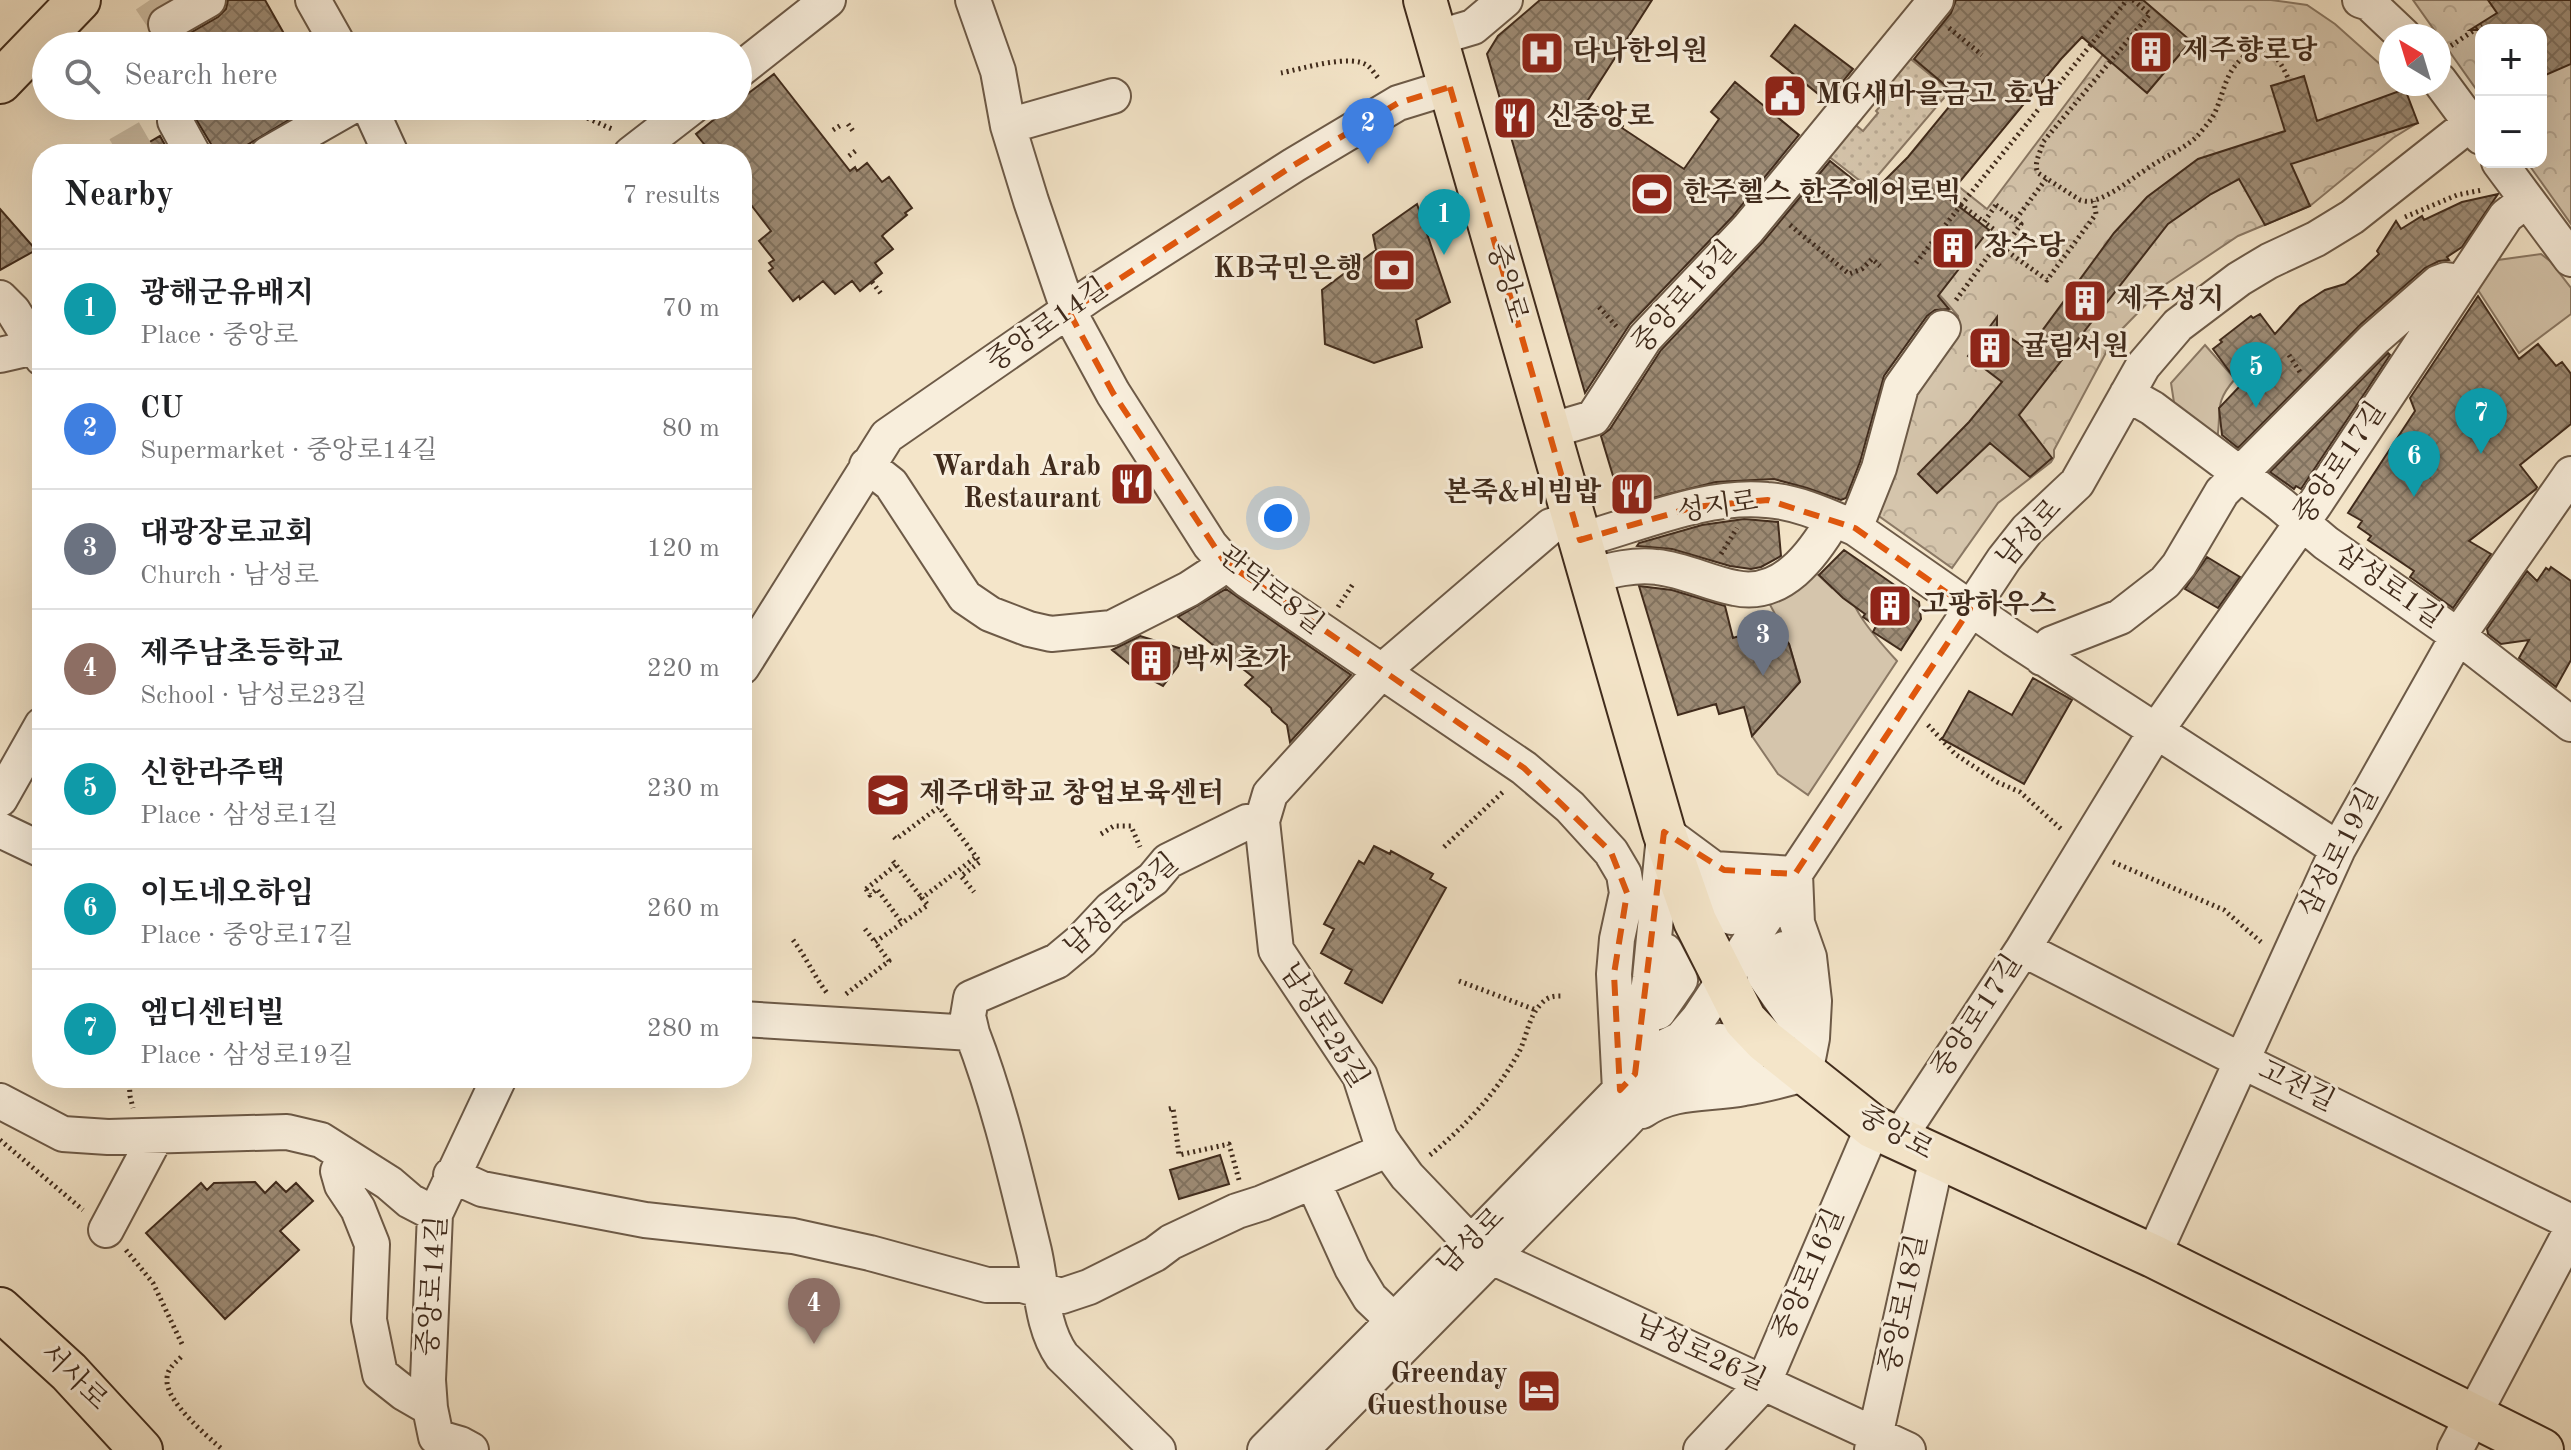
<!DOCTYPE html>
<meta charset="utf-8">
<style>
:root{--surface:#fff;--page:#f6f6f6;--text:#202124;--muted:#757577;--line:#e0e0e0;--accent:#db2777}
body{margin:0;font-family:"Old Standard TT","Noto Serif KR",serif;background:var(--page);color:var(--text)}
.controls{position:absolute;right:24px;top:24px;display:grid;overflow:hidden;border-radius:16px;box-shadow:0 8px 32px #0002}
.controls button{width:72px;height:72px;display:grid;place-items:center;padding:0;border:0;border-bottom:2px solid var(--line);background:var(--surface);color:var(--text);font:40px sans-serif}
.compass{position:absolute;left:2379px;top:24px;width:72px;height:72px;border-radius:50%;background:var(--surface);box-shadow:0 8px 32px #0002;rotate:322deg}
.you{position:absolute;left:1278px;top:518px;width:28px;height:28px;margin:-20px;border:6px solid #fff;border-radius:50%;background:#1a73e8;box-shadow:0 0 0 12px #1a73e833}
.badge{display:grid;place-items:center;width:52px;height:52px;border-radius:50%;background:var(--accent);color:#fff;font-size:26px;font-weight:700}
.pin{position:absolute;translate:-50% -66px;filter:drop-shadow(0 2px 4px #0008)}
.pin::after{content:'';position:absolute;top:42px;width:28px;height:24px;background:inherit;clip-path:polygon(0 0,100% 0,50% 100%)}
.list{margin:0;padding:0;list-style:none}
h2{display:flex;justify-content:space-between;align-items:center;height:104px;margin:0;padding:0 32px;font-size:34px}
h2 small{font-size:26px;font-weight:400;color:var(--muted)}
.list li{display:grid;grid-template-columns:52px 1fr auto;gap:24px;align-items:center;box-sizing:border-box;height:120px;padding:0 32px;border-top:2px solid var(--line)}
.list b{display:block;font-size:30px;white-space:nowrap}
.list p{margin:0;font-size:26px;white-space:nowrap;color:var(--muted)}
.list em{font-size:26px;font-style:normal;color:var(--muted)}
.icon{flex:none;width:44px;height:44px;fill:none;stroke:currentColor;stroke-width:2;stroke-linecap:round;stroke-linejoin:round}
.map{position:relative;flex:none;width:2571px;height:1450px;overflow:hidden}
.search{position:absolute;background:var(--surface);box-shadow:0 8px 32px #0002;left:32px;top:32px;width:720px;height:88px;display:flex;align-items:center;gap:20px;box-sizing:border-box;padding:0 28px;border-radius:44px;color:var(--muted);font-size:30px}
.panel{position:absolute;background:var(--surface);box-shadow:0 8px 32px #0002;left:32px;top:144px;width:720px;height:944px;border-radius:32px}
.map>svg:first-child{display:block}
.grass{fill:#d5c5ac;stroke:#8a7864;stroke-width:2}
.park{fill:url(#park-crowns);stroke:#8a7864;stroke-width:2}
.garden{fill:url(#garden-dots);stroke:#8a7864;stroke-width:2}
.building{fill:url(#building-cross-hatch);stroke:#402b1c;stroke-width:2}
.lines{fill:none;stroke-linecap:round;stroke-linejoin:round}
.minor-tunnel{stroke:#d0c0a6;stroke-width:34;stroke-dasharray:34 17;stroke-linecap:butt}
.minor-casing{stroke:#6d5a47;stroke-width:38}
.major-casing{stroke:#402b1c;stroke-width:46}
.path{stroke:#402b1c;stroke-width:5;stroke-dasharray:2 4;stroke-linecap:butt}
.minor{stroke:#f8eedc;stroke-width:34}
.major{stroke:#f4e5c9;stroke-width:42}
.marked{fill:none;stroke:#e0570d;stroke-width:6;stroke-dasharray:16 10;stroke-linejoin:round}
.labels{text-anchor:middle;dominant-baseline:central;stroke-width:6;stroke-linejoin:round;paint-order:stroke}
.poi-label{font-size:28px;font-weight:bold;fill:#402b1c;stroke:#f8eedc;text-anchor:start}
.street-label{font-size:28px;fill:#402b1c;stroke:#f8eedc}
</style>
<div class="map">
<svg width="2571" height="1450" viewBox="0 0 2571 1450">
<defs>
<pattern id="park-crowns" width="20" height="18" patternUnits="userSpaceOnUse" patternTransform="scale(2)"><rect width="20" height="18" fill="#d5c5ac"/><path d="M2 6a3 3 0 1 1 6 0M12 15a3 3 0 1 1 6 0" fill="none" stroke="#b8a993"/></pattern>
<pattern id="garden-dots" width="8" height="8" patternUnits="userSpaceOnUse" patternTransform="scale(2)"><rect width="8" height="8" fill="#d5c5ac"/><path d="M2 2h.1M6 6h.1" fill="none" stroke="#b8a993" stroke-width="1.8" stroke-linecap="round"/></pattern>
<pattern id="building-cross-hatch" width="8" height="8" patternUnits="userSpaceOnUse" patternTransform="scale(2)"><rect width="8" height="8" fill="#9e8c76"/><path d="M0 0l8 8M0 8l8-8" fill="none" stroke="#827360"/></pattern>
</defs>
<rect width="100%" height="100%" fill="#f4e5c9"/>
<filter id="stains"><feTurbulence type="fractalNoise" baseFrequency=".0025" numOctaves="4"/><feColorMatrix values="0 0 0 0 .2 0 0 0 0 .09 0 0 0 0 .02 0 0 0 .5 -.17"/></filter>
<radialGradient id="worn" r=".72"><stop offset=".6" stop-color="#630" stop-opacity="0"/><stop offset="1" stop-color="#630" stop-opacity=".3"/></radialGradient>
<path class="grass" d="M2541,254L2550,261L2571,288V314L2519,353L2478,290L2498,260Z
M2205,345L2235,379C2213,404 2222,411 2217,440L2175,409L2171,383Z
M1810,567L1832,588L1846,573C1845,605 1877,639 1897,661L1808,795L1778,774L1752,736L1789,694L1787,686L1800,681L1789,644L1778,629L1775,614L1768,601Z"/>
<path class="park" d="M2144,0H2271L2307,5L2335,24L2391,74V84H2402L2417,123L2393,138L2310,206L2238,236L2166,284L2122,329L2109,347L2054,450V457L2051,462L1998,503L1952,568L1876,514L1912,394L1959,327L1958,316L1946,302L1913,266L1896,257L1958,186L1987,209Z
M2413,0H2571V224L2527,162H2541V30H2481V96Z"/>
<path class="garden" d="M1907,56L1950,91L1868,187L1827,155L1853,123L1863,131L1878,113L1876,111L1890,95L1882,88Z"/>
<path class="building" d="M228,0H265L291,46H150L157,42L167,44L176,41L218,17L226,9Z
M1540,0H1652L1588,100L1623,126L1622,128L1684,169L1719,119L1711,112L1735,82L1799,135L1733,216L1630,324L1585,393L1487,54L1498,36Z
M1956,0H2143L2191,41L2147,93L2082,37L2061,59L1947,197L1989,230L1938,296L1949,309L1935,310L1927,316L1884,376L1860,462L1846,498L1841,500L1807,488L1774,479L1716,482L1633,503L1620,499L1601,436L1610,429L1661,350L1763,242L1830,161L1871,194L1908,157L1958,96L1914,59L1951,13Z
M2488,0H2571V64L2541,77V30H2470L2497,13Z
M1795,25L1853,69L1827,101L1771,56Z
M774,74L850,171L855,167L857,171L867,163L882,182L889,177L912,208L905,213L907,215L884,234L882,236L893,249L875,263L882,273L860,291L852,281L835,294L823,281L800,299L799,296L793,301L769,271L773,268L769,263L774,260L759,241L771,231L742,193V154H712L696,134L731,106H738V101Z
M2304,76L2317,121L2405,89L2418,123L2291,164L2310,206L2265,225L2239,179L2211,194L2168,224L2019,415L2052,458L2030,477L1990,443L1937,493L1918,474L1969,422L2002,382L1968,356L1997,317V328L2028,350L2114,233L2147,197L2198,159L2285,131L2271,86Z
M188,106H312L232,154H213L211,144Z
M160,136L170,154H129Z
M2498,194L2462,247L2447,257L2449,260L2439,261L2425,268L2361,324L2238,448L2222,435L2219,408L2240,386L2213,349L2222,342L2220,340L2251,316L2253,318L2260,314L2275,334L2300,306L2325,290L2345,284L2360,272L2379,254L2377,251L2396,221L2401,229L2422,216L2424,220L2462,202Z
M1417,204L1450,302L1416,320L1422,347L1374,363L1325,344L1322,290L1376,250L1373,235Z
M0,209L36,250L0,270Z
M2478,296L2519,359L2538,344L2556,366L2562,362L2571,374V424L2520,465L2537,487L2536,489L2469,541L2491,554L2453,608L2410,577L2414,571L2368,540L2371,536L2358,527L2362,521L2348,513L2415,411L2410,398Z
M2388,353L2390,355L2301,489L2296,486L2294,489L2270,472Z
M1744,519L1778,522L1781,556L1761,567L1751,569L1730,566L1672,549L1637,546L1639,543L1702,525Z
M1844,550L1919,602L1921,619L1901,650L1873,632L1876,626L1863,617L1865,614L1843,598L1819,575Z
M2207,557L2240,577L2218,608L2185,589Z
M2551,567L2571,581V660L2556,687L2519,658L2529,640L2501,644L2488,634L2487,629L2527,571L2537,581L2546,568L2549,570Z
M1639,586L1672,590L1725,606L1733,638L1775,625L1789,644L1800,682L1752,736L1744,707L1719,714L1716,704L1678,715Z
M1226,589L1351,675L1290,742L1287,725L1272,712L1271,708L1245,685L1253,677L1178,617Z
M1140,636L1182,649L1178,666L1163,686L1144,676L1112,650Z
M2033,678L2072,700L2024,784L1942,739L1969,691L2012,715Z
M1374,846L1390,854L1391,851L1433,874L1430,879L1446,888L1382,1003L1345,983L1352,970L1321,953L1334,929L1324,924L1359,861L1364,864Z
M1220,1155L1229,1184L1179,1199L1170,1170Z
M255,1182L265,1193L276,1182L286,1192L296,1183L313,1201L280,1231L299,1250L225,1319L146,1233L201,1183L207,1190L214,1183Z"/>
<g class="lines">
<path class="minor-tunnel" d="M150,0L166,24L163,35L169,46
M118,154L175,121V106"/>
<g class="minor-casing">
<path id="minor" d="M313,0L339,46
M973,0L998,71L1008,126L1031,201L1069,312L1113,393L1210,545L1224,561L1247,580L1524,768L1570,807L1611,852L1624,874L1627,893L1617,939L1614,974L1620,1090
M2360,0L2369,3L2404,36
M166,24L208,0
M1436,38L1473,27L1505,0
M738,71L828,0
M2439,80L2481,137
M369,106L391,154
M175,121L193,154
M1008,126L1113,96
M268,154L352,106
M631,154L693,106
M2499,162L2571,259
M0,298L13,311L42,358
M0,355L35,347L42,339
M2127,394L2152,408L2280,504L2326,543L2458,636L2571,724
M1549,431L1593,418L1645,338L1748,229L1936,0
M867,465L891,484L965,597L990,614L1029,629L1051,634L1112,628L1189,589L1215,572L1224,561
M1855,528L1879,468L1901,387L1943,328
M1580,540C1640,524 1705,494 1767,500C1798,502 1827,516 1855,528L2013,638L2338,849
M1590,576C1612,570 1634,564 1657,567C1685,570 1708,583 1735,588C1782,598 1813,555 1834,519
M2042,658L2051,644L2120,617L2165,582L2179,565L2222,492L2374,339L2438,283L2446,280L2462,282
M742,667L887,436L1092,294L1294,165L1398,103L1450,87
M0,799L42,725
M0,830L42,850
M1716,884L1751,889L1731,917Z
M1784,949L1796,1021L1764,975Z
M2023,949L2242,1061L2571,1222
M1665,951L1680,980L1658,1012L1657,1011Z
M742,1019L972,1033C999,1103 1016,1178 1034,1251C1042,1286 1041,1326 1062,1356L1158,1450
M972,1033L968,1016L971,998L1057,961L1081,941L1111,909L1153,879L1168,861L1247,822L1262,821
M1720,1042V1041L1748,1073H1696Z
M1635,1074L1650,978L1664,836
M0,1101L63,1134L108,1137L287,1132L321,1140L389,1183L410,1201L435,1214
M1642,1111C1674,1089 1708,1095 1744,1088C1765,1085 1785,1079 1805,1074L1812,1038L1814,1001L1809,957L1797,923L1795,874L1714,869L1664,832
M1898,1139L2023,949L2156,731L2315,504L2506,216L2527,200
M345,1156L338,1171L342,1185L358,1209L372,1244L369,1320L380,1374L404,1393L430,1408
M451,1175L482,1189L645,1220L793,1236L870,1253L987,1285H1022L1062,1296L1089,1287L1155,1254L1171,1242L1237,1211L1262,1203L1375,1155L1386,1147
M1313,1182L1352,1268L1370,1298L1394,1321
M106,1230L156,1136
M1471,1243L1407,1176L1386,1147L1380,1138L1360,1076L1276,950L1262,821L1270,794L1381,672L1551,526L1574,519
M2153,1256L2338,849L2458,636L2571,474
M1492,1257L1908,1450
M436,1437L430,1408L428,1380L435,1214L499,1078
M436,1437L460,1444L471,1450
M1265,1450L1471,1243L1620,1090L1654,1052L1681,1039L1699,1018L2004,559L2027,530L2077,483L2143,366L2178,325L2239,279L2269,261L2316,239L2352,217L2471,123
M1301,1450L1622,1125L1675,1069L1681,1039
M1701,1450L1763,1384L1873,1127
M1872,1450L1937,1157
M2455,1450L2571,1231"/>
</g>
<g class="major-casing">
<path id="major" d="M1425,0L1664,832L1695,921L1745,1020L1765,1041L1873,1127L2153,1256L2542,1450
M0,82L79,0
M0,1309L69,1372L141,1450"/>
</g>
<path class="path" d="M2133,0L2150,14L2043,142C2041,152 2033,163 2038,173L2080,200C2087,202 2092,202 2098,199C2119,191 2137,174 2156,163C2168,155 2181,150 2193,140C2199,135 2204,128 2209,122C2222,105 2222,82 2235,66C2258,36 2276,50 2288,78
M1949,28L1982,55
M2446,49L2482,25
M1281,73C1301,69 1352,53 1368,66C1372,69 1376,76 1380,80
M560,106L612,129
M848,124L853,131
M833,130L841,125
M849,156L858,149
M1961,205L2127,0
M1996,205L2021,224L2009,241L1984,222Z
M2405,217L2457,195L2482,190
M2016,219L2046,179
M1790,225L1849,274L1862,269L1872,259L1880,266
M1997,244L2047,280L2096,214L2094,201
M1916,263L1961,205L1984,222
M872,282L882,295
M1956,300L2003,236
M1599,307L1617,327
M2289,355L2300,372
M1721,554L1737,528
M1338,607L1353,584
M1928,725L1955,754L1997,782L2020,792L2061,829
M1101,834L1114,826H1131L1140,847
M894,837L896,839L939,807L980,862L961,876L974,892
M1444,847L1505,790
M893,861L922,898
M2113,862L2224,910L2261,942
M866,889L870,895L877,889L902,923
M866,889L896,865
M865,929L875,942
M793,940C806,957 814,976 827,993
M1459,981L1536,1010
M846,994L889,961L875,942L928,905L922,898L976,857
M129,1078L130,1096L133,1108
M1169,1109L1173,1108L1179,1155L1229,1144L1239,1180
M0,1140L83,1210
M1430,1155C1466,1126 1498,1091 1520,1050C1527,1035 1529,1016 1541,1004C1548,996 1554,996 1563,996
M126,1250L153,1283L182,1344
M181,1357C174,1364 167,1369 167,1379C165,1401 207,1436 223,1450"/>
<use href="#minor" class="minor"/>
<use href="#major" class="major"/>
</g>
<path class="marked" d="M1450,87L1580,540L1694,507L1768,500L1855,528L1970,609L1795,874L1724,870L1664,832L1635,1074L1620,1090L1614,974L1627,893L1611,852L1524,768L1224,561L1113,393L1069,312L1294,165L1398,103Z"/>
<defs>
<g id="building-square" transform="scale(2.3)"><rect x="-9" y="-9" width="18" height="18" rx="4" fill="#8f2418" stroke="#f8eedc"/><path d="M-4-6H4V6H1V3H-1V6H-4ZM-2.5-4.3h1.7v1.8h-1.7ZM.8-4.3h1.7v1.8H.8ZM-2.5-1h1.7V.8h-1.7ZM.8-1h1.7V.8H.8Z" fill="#fff"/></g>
<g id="hospital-square" transform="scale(2.3)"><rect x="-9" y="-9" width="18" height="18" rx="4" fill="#8f2418" stroke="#f8eedc"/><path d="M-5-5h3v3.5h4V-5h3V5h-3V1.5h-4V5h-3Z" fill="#fff"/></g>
<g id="civic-square" transform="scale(2.3)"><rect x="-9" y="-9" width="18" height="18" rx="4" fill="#8f2418" stroke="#f8eedc"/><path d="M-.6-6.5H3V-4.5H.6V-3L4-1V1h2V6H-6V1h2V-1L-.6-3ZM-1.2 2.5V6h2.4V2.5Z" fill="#fff"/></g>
<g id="restaurant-square" transform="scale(2.3)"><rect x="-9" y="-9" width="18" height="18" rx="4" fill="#8f2418" stroke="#f8eedc"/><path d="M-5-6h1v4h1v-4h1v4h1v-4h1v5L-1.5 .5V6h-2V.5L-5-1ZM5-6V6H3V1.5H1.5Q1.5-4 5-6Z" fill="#fff"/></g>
<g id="stadium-square" transform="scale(2.3)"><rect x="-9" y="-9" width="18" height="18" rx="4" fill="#8f2418" stroke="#f8eedc"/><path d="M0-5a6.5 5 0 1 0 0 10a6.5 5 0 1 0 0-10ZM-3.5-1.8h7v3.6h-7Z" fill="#fff"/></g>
<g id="bank-square" transform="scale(2.3)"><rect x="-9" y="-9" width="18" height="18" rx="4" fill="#8f2418" stroke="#f8eedc"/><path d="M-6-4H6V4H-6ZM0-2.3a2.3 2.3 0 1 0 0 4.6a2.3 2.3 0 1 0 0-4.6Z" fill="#fff"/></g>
<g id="university-square" transform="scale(2.3)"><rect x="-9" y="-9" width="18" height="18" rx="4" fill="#8f2418" stroke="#f8eedc"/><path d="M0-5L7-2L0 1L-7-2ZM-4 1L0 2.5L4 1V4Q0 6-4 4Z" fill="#fff"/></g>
<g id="hotel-square" transform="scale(2.3)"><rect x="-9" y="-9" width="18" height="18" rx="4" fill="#8f2418" stroke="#f8eedc"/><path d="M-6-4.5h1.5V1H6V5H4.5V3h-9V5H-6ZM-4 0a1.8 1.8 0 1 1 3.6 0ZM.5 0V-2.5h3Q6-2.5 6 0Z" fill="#fff"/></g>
</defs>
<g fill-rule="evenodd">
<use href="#building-square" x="2151" y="52"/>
<use href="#hospital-square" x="1542" y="53"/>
<use href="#civic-square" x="1785" y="96"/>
<use href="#restaurant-square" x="1515" y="118"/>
<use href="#stadium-square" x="1652" y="194"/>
<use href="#building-square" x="1953" y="248"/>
<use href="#bank-square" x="1394" y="270"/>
<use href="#building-square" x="2085" y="301"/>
<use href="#building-square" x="1990" y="348"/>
<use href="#restaurant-square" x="1132" y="484"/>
<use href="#restaurant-square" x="1632" y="494"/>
<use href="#building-square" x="1890" y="606"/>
<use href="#building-square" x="1151" y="661"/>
<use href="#university-square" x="888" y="795"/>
<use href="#hotel-square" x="1539" y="1391"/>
</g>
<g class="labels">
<g class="poi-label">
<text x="2182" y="52">제주향로당</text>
<text x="1573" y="53">다나한의원</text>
<text x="1816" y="96">MG새마을금고 호남</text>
<text x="1546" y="118">신중앙로</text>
<text x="1683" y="194">한주헬스 한주에어로빅</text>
<text x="1984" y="248">장수당</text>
<text x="1363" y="270" text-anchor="end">KB국민은행</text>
<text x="2116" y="301">제주성지</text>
<text x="2021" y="348">귤림서원</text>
<text x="1101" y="468" text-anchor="end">Wardah Arab<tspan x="1101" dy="32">Restaurant</tspan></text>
<text x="1601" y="494" text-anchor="end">본죽&amp;비빔밥</text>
<text x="1921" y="606">고팡하우스</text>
<text x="1182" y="661">박씨초가</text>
<text x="919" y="795">제주대학교 창업보육센터</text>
<text x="1508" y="1375" text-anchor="end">Greenday<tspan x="1508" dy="32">Guesthouse</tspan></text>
</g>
<g class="street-label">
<text transform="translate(1506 283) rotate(74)">중앙로</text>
<text transform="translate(1685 298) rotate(-48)">중앙로15길</text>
<text transform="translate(1048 326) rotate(-35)">중앙로14길</text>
<text transform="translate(2341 464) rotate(-56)">중앙로17길</text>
<text transform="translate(1718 508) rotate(-8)">성지로</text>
<text transform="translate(2030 534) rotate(-47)">남성로</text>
<text transform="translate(2388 587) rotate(35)">삼성로1길</text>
<text transform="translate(1270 591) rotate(38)">관덕로8길</text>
<text transform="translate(2340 853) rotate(-63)">삼성로19길</text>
<text transform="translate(1122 906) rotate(-41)">남성로23길</text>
<text transform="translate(1978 1017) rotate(-57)">중앙로17길</text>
<text transform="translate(1323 1026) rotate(58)">남성로25길</text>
<text transform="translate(2296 1087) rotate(26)">고전길</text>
<text transform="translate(1895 1134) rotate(29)">중앙로</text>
<text transform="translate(1472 1242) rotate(-45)">남성로</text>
<text transform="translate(1810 1275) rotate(-67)">중앙로16길</text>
<text transform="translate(434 1286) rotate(-86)">중앙로14길</text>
<text transform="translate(1905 1304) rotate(-78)">중앙로18길</text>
<text transform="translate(1700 1354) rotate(25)">남성로26길</text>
<text transform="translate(73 1378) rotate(44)">서사로</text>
</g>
</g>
<rect width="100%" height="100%" filter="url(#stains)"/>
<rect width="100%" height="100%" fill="url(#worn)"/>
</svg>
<div class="controls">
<button>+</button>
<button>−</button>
</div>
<svg class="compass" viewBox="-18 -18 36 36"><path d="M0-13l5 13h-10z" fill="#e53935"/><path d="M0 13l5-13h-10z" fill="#757577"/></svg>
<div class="you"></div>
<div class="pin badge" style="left:1444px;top:255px;background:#0f9aa8">1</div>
<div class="pin badge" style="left:1368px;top:164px;background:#3f7fe0">2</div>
<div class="pin badge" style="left:1763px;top:676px;background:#6b7280">3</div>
<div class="pin badge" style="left:814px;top:1344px;background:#8d6e63">4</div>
<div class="pin badge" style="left:2256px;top:408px;background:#0f9aa8">5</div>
<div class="pin badge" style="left:2414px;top:497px;background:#0f9aa8">6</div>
<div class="pin badge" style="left:2481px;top:454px;background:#0f9aa8">7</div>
<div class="search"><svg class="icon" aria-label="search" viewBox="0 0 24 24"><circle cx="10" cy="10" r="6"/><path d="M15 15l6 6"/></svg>Search here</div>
<section class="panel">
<h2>Nearby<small>7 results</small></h2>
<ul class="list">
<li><span class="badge" style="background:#0f9aa8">1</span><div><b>광해군유배지</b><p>Place · 중앙로</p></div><em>70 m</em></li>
<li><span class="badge" style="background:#3f7fe0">2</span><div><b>CU</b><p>Supermarket · 중앙로14길</p></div><em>80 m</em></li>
<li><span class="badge" style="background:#6b7280">3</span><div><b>대광장로교회</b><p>Church · 남성로</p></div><em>120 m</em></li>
<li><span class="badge" style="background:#8d6e63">4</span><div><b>제주남초등학교</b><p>School · 남성로23길</p></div><em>220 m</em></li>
<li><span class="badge" style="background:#0f9aa8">5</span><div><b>신한라주택</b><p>Place · 삼성로1길</p></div><em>230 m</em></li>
<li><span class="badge" style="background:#0f9aa8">6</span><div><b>이도네오하임</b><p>Place · 중앙로17길</p></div><em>260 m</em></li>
<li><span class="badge" style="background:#0f9aa8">7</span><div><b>엠디센터빌</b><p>Place · 삼성로19길</p></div><em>280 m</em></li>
</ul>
</section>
</div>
